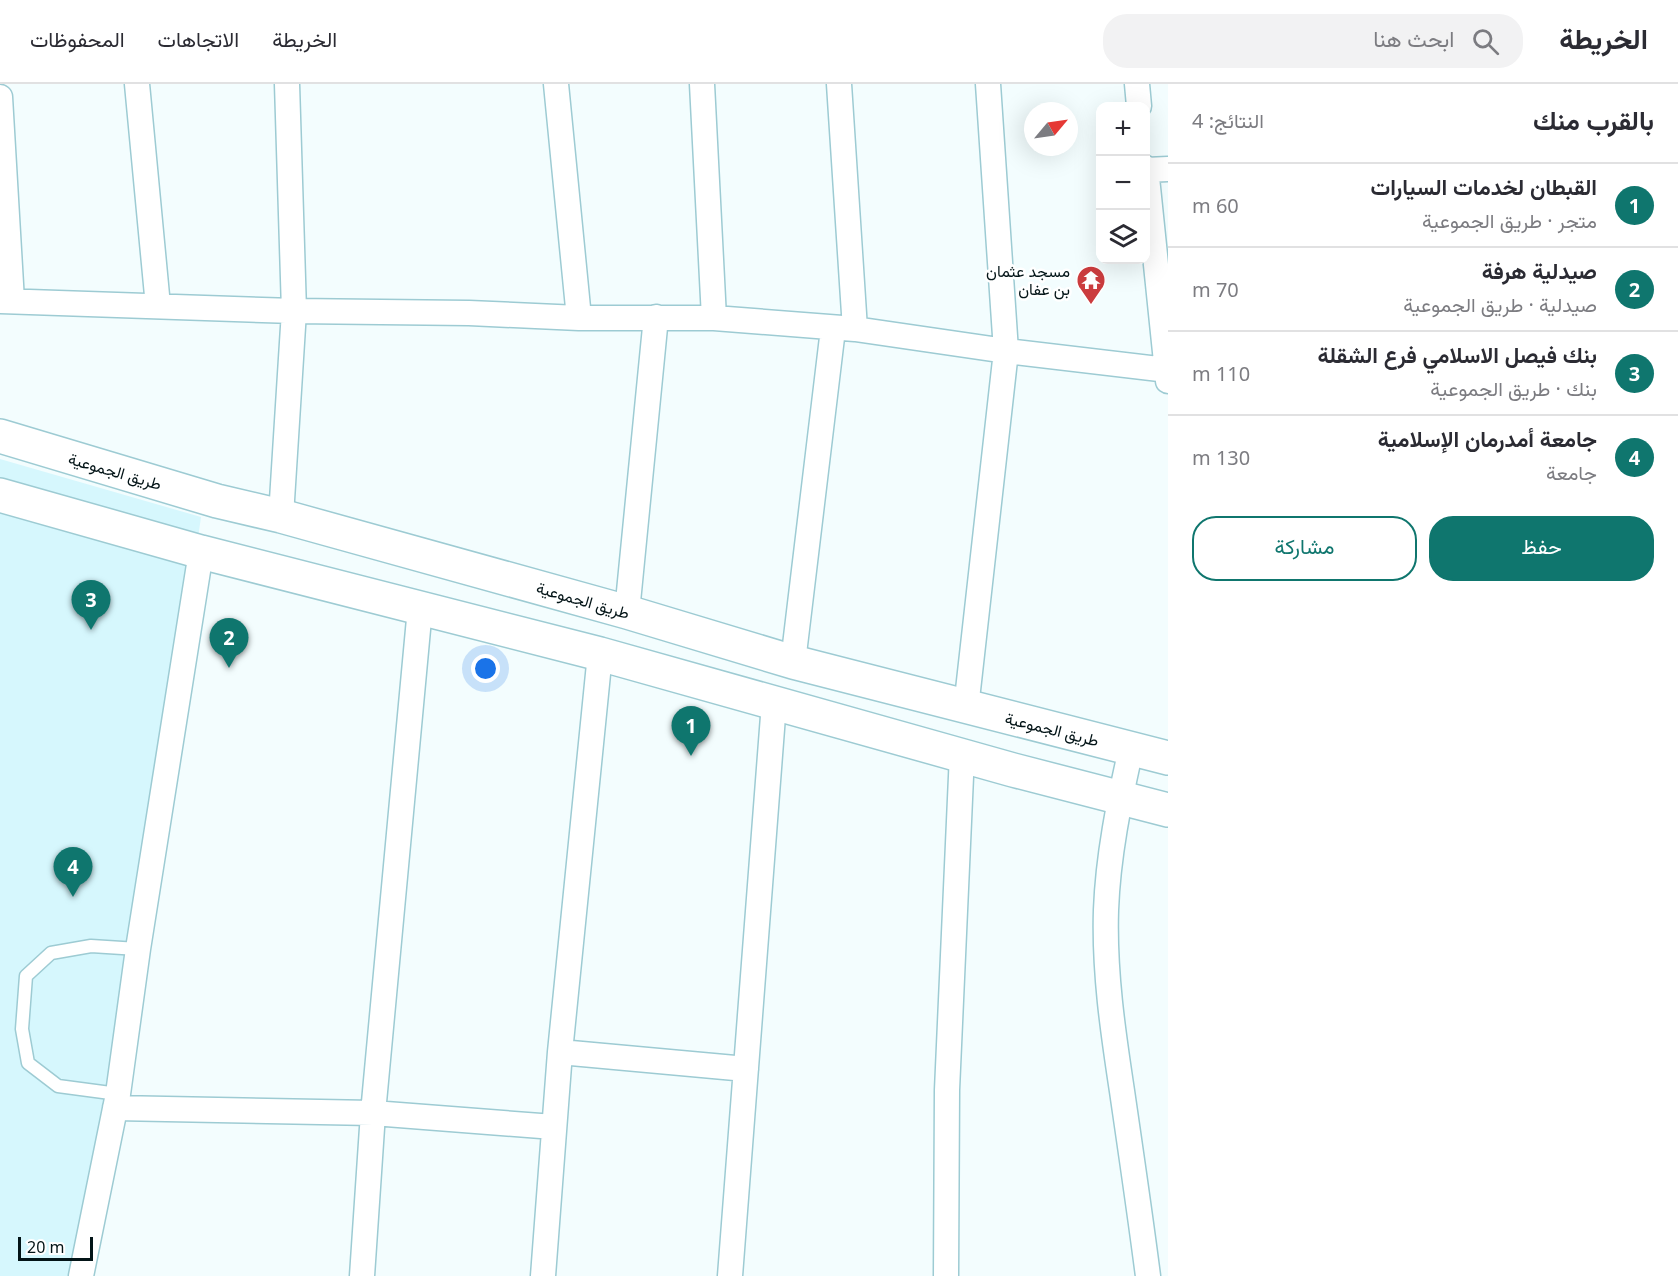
<!DOCTYPE html>
<html lang="ar">
<meta charset="utf-8">
<style>
:root{--surface:#fff;--page:#f2f2f3;--text:#2b2b33;--muted:#7c7c81;--line:#e1e1e2;--accent:#0f766e}
body{margin:0;font-family:"Noto Sans",Vazirmatn,sans-serif;background:var(--page);color:var(--text);direction:rtl}
.controls{position:absolute;right:18px;top:18px;display:grid;overflow:hidden;border-radius:12px;box-shadow:0 6px 24px #0002}
.controls button{width:54px;height:54px;display:grid;place-items:center;padding:0;border:0;border-bottom:2px solid var(--line);background:var(--surface);color:var(--text);font:30px sans-serif}
.compass{position:absolute;left:1024px;top:18px;width:54px;height:54px;border-radius:50%;background:var(--surface);box-shadow:0 6px 24px #0002;rotate:61deg}
.scale{position:absolute;left:18px;bottom:15px;width:75px;box-sizing:border-box;padding-left:6px;border:3px solid #031417;border-top:0;font-size:16px;line-height:21px;white-space:nowrap;color:#031417;-webkit-text-stroke:4px #fff;paint-order:stroke}
.you{position:absolute;left:486px;top:585px;width:21px;height:21px;margin:-15px;border:4px solid #fff;border-radius:50%;background:#1a73e8;box-shadow:0 0 0 9px #1a73e833}
.badge{display:grid;place-items:center;width:39px;height:39px;border-radius:50%;background:var(--accent);color:#fff;font-size:20px;font-weight:700}
.pin{position:absolute;translate:-50% -50px;filter:drop-shadow(0 2px 3px #0008)}
.pin::after{content:'';position:absolute;top:32px;width:21px;height:18px;background:inherit;clip-path:polygon(0 0,100% 0,50% 100%)}
.list{margin:0;padding:0;list-style:none}
h2{display:flex;justify-content:space-between;align-items:center;height:78px;margin:0;padding:0 24px;font-size:26px}
h2 small{font-size:20px;font-weight:400;color:var(--muted)}
.list li{display:grid;grid-template-columns:39px 1fr auto;gap:18px;align-items:center;box-sizing:border-box;height:84px;padding:0 24px;border-top:2px solid var(--line)}
.list b{display:block;font-size:22px;white-space:nowrap}
.list p{margin:0;font-size:20px;white-space:nowrap;color:var(--muted)}
.list em{font-size:20px;font-style:normal;color:var(--muted)}
.actions{display:flex;gap:12px;padding:18px 24px}
.actions a{flex:1;padding:14px 0;border:2px solid var(--accent);border-radius:24px;text-align:center;font-size:21px;color:var(--accent)}
.actions .main{background:var(--accent);color:#fff}
.icon{flex:none;width:33px;height:33px;fill:none;stroke:currentColor;stroke-width:2;stroke-linecap:round;stroke-linejoin:round}
.map{position:relative;flex:none;width:1168px;height:1192px;overflow:hidden;direction:ltr}
header{display:flex;align-items:center;gap:36px;box-sizing:border-box;height:84px;padding:0 30px;background:var(--surface);border-bottom:2px solid var(--line)}
header strong{font-size:28px}
nav{display:flex;gap:33px;margin-inline-start:auto;font-size:21px}
.search{width:420px;height:54px;background:var(--page);display:flex;align-items:center;gap:15px;box-sizing:border-box;padding:0 21px;border-radius:24px;color:var(--muted);font-size:22px}
main{display:flex}
aside{flex:1;background:var(--surface)}
.map>svg:first-child{display:block}
.built{fill:#d6f7fd}
.lines{fill:none;stroke-linecap:round;stroke-linejoin:round}
.service-casing{stroke:#9dcbd3;stroke-width:15}
.minor-casing{stroke:#9dcbd3;stroke-width:27}
.secondary-casing{stroke:#9dcbd3;stroke-width:36}
.service{stroke:#fff;stroke-width:12}
.minor{stroke:#fff;stroke-width:24}
.secondary{stroke:#fff;stroke-width:33}
.labels{text-anchor:middle;dominant-baseline:central;stroke-width:5;stroke-linejoin:round;paint-order:stroke}
.poi-label{font-size:16px;fill:#031417;stroke:#fff;text-anchor:end}
.street-label{font-size:16px;fill:#031417;stroke:#fff}
</style>
<header>
<strong>الخريطة</strong>
<div class="search"><svg class="icon" aria-label="search" viewBox="0 0 24 24"><circle cx="10" cy="10" r="6"/><path d="M15 15l6 6"/></svg>ابحث هنا</div>
<nav><a>الخريطة</a><a>الاتجاهات</a><a>المحفوظات</a></nav>
</header>
<main>
<aside>
<h2>بالقرب منك<small>النتائج: 4</small></h2>
<ul class="list">
<li><span class="badge">1</span><div><b>القبطان لخدمات السيارات</b><p>متجر · طريق الجموعية</p></div><em>60 m</em></li>
<li><span class="badge">2</span><div><b>صيدلية هرفة</b><p>صيدلية · طريق الجموعية</p></div><em>70 m</em></li>
<li><span class="badge">3</span><div><b>بنك فيصل الاسلامي فرع الشقلة</b><p>بنك · طريق الجموعية</p></div><em>110 m</em></li>
<li><span class="badge">4</span><div><b>جامعة أمدرمان الإسلامية</b><p>جامعة</p></div><em>130 m</em></li>
</ul>
<div class="actions"><a class="main">حفظ</a><a>مشاركة</a></div>
</aside>
<div class="map">
<svg width="1168" height="1192" viewBox="0 0 1168 1192">
<rect width="100%" height="100%" fill="#f3fdfe"/>
<path class="built" d="M0,375L201,433L92,1192H0Z"/>
<g class="lines">
<g class="service-casing">
<path id="service" d="M118,1010L58,1002L28,979L22,945L26,892L51,869L91,862L138,865"/>
</g>
<g class="minor-casing">
<path id="minor" d="M137,0L158,222
M556,0L579,234
M702,0L714,234
M839,0L855,245
M1137,0L1139,22
M0,13L12,217
M1146,84L1168,297
M1146,86L1168,85
M0,217L294,227L469,229L579,234H714L855,245L1006,267L1168,286
M281,432L294,227L287,0
M627,528L656,233
M793,578L833,245
M966,624L1006,267L988,0
M1131,665C1119,718 1108,772 1106,826C1104,887 1113,948 1122,1007C1131,1069 1140,1130 1148,1192
M560,968L746,985
M115,1024L373,1029L554,1043
M81,1192L118,1010L138,865L201,468
M362,1192L373,1029L420,524
M543,1192L560,968L600,570
M730,1192L774,619
M946,1192L947,1006L962,670"/>
</g>
<g class="secondary-casing">
<path id="secondary" d="M0,352L217,417L281,432L627,528L793,578L1168,674
M0,411L201,468L600,570L1013,686L1168,726"/>
</g>
<use href="#service" class="service"/>
<use href="#minor" class="minor"/>
<use href="#secondary" class="secondary"/>
</g>
<defs>
<g id="temple-pin" transform="scale(1.5)"><path d="M0 17L-7.5 6A9.5 9.5 0 1 1 7.5 6Z" fill="#cb3c3e" stroke="#fff"/><path d="M0-6L5-2H3V0L6.5 2.5H4V6H1.5V3h-3V6H-4V2.5H-6.5L-3 0V-2H-5Z" fill="#fff"/></g>
</defs>
<g fill-rule="evenodd">
<use href="#temple-pin" x="1091" y="196"/>
</g>
<g class="labels">
<g class="poi-label">
<text x="1070" y="187">مسجد عثمان<tspan x="1070" dy="18">بن عفان</tspan></text>
</g>
<g class="street-label">
<text transform="translate(115 387) rotate(16)">طريق الجموعية</text>
<text transform="translate(583 516) rotate(16)">طريق الجموعية</text>
<text transform="translate(1052 645) rotate(14)">طريق الجموعية</text>
</g>
</g>
</svg>
<div class="controls">
<button>+</button>
<button>−</button>
<button><svg class="icon" aria-label="layers" viewBox="0 0 24 24"><path d="M12 4l9 5-9 5-9-5zM3 14l9 5 9-5"/></svg></button>
</div>
<svg class="compass" viewBox="-18 -18 36 36"><path d="M0-13l5 13h-10z" fill="#e53935"/><path d="M0 13l5-13h-10z" fill="#7c7c81"/></svg>
<div class="scale">20 m</div>
<div class="you"></div>
<div class="pin badge" style="left:691px;top:672px">1</div>
<div class="pin badge" style="left:229px;top:584px">2</div>
<div class="pin badge" style="left:91px;top:546px">3</div>
<div class="pin badge" style="left:73px;top:813px">4</div>
</div>
</main>
